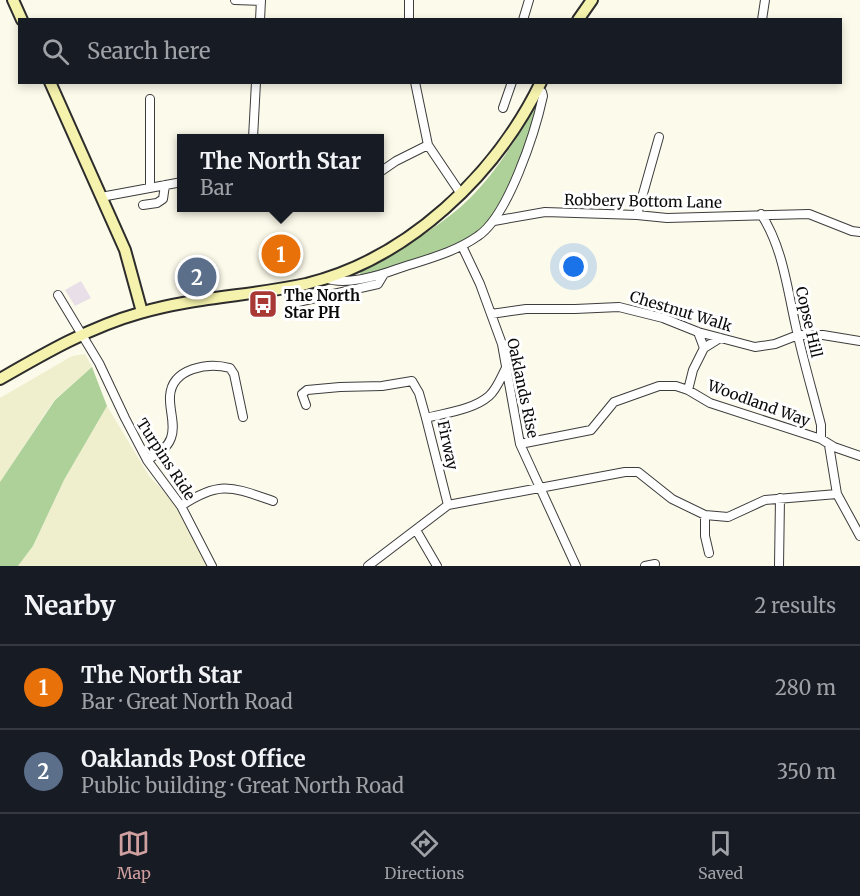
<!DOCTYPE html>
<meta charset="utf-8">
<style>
:root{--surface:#171b24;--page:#20242c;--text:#f1f3f6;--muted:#9ea1a6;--line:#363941;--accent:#d09f9f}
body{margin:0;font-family:Merriweather,serif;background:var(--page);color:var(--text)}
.you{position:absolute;left:574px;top:267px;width:21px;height:21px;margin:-15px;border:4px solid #fff;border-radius:50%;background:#1a73e8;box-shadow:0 0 0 9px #1a73e833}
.badge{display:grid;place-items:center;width:39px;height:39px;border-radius:50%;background:var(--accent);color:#fff;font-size:20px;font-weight:700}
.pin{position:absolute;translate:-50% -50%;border:3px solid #fff;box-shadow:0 2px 6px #0006}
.popup{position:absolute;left:177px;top:134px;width:207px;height:78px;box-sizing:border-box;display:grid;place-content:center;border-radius:0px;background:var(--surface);filter:drop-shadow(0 2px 4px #0005);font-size:20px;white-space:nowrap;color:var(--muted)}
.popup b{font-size:22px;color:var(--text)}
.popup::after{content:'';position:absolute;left:50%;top:100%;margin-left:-12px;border:12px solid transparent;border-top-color:var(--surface)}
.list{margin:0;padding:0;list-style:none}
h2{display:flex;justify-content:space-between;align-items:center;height:78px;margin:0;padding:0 24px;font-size:26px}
h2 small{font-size:20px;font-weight:400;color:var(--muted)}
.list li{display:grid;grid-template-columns:39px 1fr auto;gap:18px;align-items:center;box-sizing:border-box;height:84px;padding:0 24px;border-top:2px solid var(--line)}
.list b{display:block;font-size:22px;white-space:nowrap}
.list p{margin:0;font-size:20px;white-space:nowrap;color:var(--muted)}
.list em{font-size:20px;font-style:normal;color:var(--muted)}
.icon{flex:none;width:33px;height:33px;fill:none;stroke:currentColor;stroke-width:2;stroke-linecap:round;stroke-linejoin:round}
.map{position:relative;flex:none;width:860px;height:566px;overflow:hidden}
.search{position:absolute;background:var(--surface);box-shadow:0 3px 9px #0003;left:18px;right:18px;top:18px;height:66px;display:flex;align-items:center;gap:15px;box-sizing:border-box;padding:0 21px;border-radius:0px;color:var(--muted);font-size:22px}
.sheet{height:246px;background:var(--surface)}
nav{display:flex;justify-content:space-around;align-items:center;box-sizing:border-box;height:84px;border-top:2px solid var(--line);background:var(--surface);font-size:16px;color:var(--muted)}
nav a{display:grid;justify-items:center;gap:3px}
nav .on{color:var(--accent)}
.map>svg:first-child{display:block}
.industrial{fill:#e8dfe8}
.farmland{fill:#efefce}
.forest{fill:#aed19a}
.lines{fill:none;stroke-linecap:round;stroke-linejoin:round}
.street-casing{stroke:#3d3d3d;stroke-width:10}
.secondary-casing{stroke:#2c2c2c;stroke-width:14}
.street{stroke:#fff;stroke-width:8}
.secondary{stroke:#f5f2ad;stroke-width:10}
.labels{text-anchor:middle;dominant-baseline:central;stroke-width:6;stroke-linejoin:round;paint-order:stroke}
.street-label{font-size:15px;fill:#0a0a0a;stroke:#fff}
.poi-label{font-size:15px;font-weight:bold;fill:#0a0a0a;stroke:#fff;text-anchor:start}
</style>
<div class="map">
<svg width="860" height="566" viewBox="0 0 860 566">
<rect width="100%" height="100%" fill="#fcfaea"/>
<path class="industrial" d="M81,281L91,298L75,306L65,290Z"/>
<path class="farmland" d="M85,354L92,367L54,400L0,482V398L72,356Z
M107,406L149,476L172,500L189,525L208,566H18L33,546L64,480Z"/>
<path class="forest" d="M538,101H540C527,139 508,213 474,236C459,246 441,251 423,257C403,265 384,273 362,276L358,270C396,251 439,229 470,198C498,170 519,135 538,101Z
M92,367L107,406L64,480L33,546L18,566H0V482L55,400Z"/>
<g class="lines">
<g class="street-casing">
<path id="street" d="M235,0L261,1
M260,20L261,0
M409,20V0
M523,20L529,0
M762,20L765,0
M415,82L428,145L461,194
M503,108L512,82
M253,138L256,82
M380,172L396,161L428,145
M150,187V99
M101,197L182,182
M143,205L157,203L163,199L165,185
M761,214C783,248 787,288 796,327C803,360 813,393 821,425V439
M637,215L659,137
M494,221L545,212L637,215L667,218L809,214L852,231L860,232
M462,246L480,284L502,344L520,444L576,566
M326,278C344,286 378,276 397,269C424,260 454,253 478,236C508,216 535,133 543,96L542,92L538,90
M288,287L290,299L298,302L378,284L384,274
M58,295L99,363L125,418L147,460L181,506L212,566
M491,314L526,309H575L619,307L663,318L698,332L755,347L775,344L798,335H823L860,341
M704,348L720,338
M688,390L693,370L704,348L698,332
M306,405L302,394L307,390L340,387L382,386L412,381L419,393L426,418L448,505
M426,418C445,413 473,410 489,396C497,389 501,377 506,368
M520,444L591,430L614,402L659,386H676L688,390L710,403L821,439L834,447L860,456
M147,460C157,454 167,449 171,438C176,425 169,410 170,396C172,368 208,362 230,368L234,374L243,417
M837,494L860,536
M181,506C220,480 232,487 273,501
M705,515V536L709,553
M416,530L437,566
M368,566L448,505L625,472H638L672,499L705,515L728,517L765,500L837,494L829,445
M645,566L655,564
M779,566L780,498"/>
</g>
<g class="secondary-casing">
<path id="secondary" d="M13,0L22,20
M578,20L592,0
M50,82L125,250L142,312
M0,379C45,353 90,327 140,313C194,297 251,296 306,284C408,259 496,175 541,82"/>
</g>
<use href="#street" class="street"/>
<use href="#secondary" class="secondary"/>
</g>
<defs>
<g id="bus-square" transform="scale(1.5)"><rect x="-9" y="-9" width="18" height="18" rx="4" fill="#a83935" stroke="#fff"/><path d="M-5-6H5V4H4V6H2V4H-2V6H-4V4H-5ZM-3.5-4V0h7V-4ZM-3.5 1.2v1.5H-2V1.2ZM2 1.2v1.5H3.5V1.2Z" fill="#fff"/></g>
</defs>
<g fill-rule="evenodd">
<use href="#bus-square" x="263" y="304"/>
</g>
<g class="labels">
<g class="street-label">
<text transform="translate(643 201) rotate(1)">Robbery Bottom Lane</text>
<text transform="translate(681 311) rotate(17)">Chestnut Walk</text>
<text transform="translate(809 322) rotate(77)">Copse Hill</text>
<text transform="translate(523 388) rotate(78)">Oaklands Rise</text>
<text transform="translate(759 403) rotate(20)">Woodland Way</text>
<text transform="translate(448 445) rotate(78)">Firway</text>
<text transform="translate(166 459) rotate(57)">Turpins Ride</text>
</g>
<g class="poi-label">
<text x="284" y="295">The North<tspan x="284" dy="17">Star PH</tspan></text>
</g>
</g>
</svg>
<div class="you"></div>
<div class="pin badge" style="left:281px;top:254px;background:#e8710a">1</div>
<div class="popup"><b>The North Star</b>Bar</div>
<div class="pin badge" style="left:197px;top:277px;background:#5c6f8a">2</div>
<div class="search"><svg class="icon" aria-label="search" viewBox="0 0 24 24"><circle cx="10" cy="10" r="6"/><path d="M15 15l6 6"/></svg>Search here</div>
</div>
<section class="sheet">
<h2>Nearby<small>2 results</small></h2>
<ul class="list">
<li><span class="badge" style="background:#e8710a">1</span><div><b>The North Star</b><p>Bar · Great North Road</p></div><em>280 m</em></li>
<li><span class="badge" style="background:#5c6f8a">2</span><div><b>Oaklands Post Office</b><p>Public building · Great North Road</p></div><em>350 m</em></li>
</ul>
</section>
<nav>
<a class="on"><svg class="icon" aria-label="map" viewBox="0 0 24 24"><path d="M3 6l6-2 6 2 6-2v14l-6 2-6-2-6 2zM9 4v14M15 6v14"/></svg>Map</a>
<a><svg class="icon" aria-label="directions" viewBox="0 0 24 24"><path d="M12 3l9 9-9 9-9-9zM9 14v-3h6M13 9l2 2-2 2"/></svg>Directions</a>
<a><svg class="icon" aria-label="saved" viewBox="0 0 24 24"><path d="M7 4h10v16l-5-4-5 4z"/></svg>Saved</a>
</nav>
